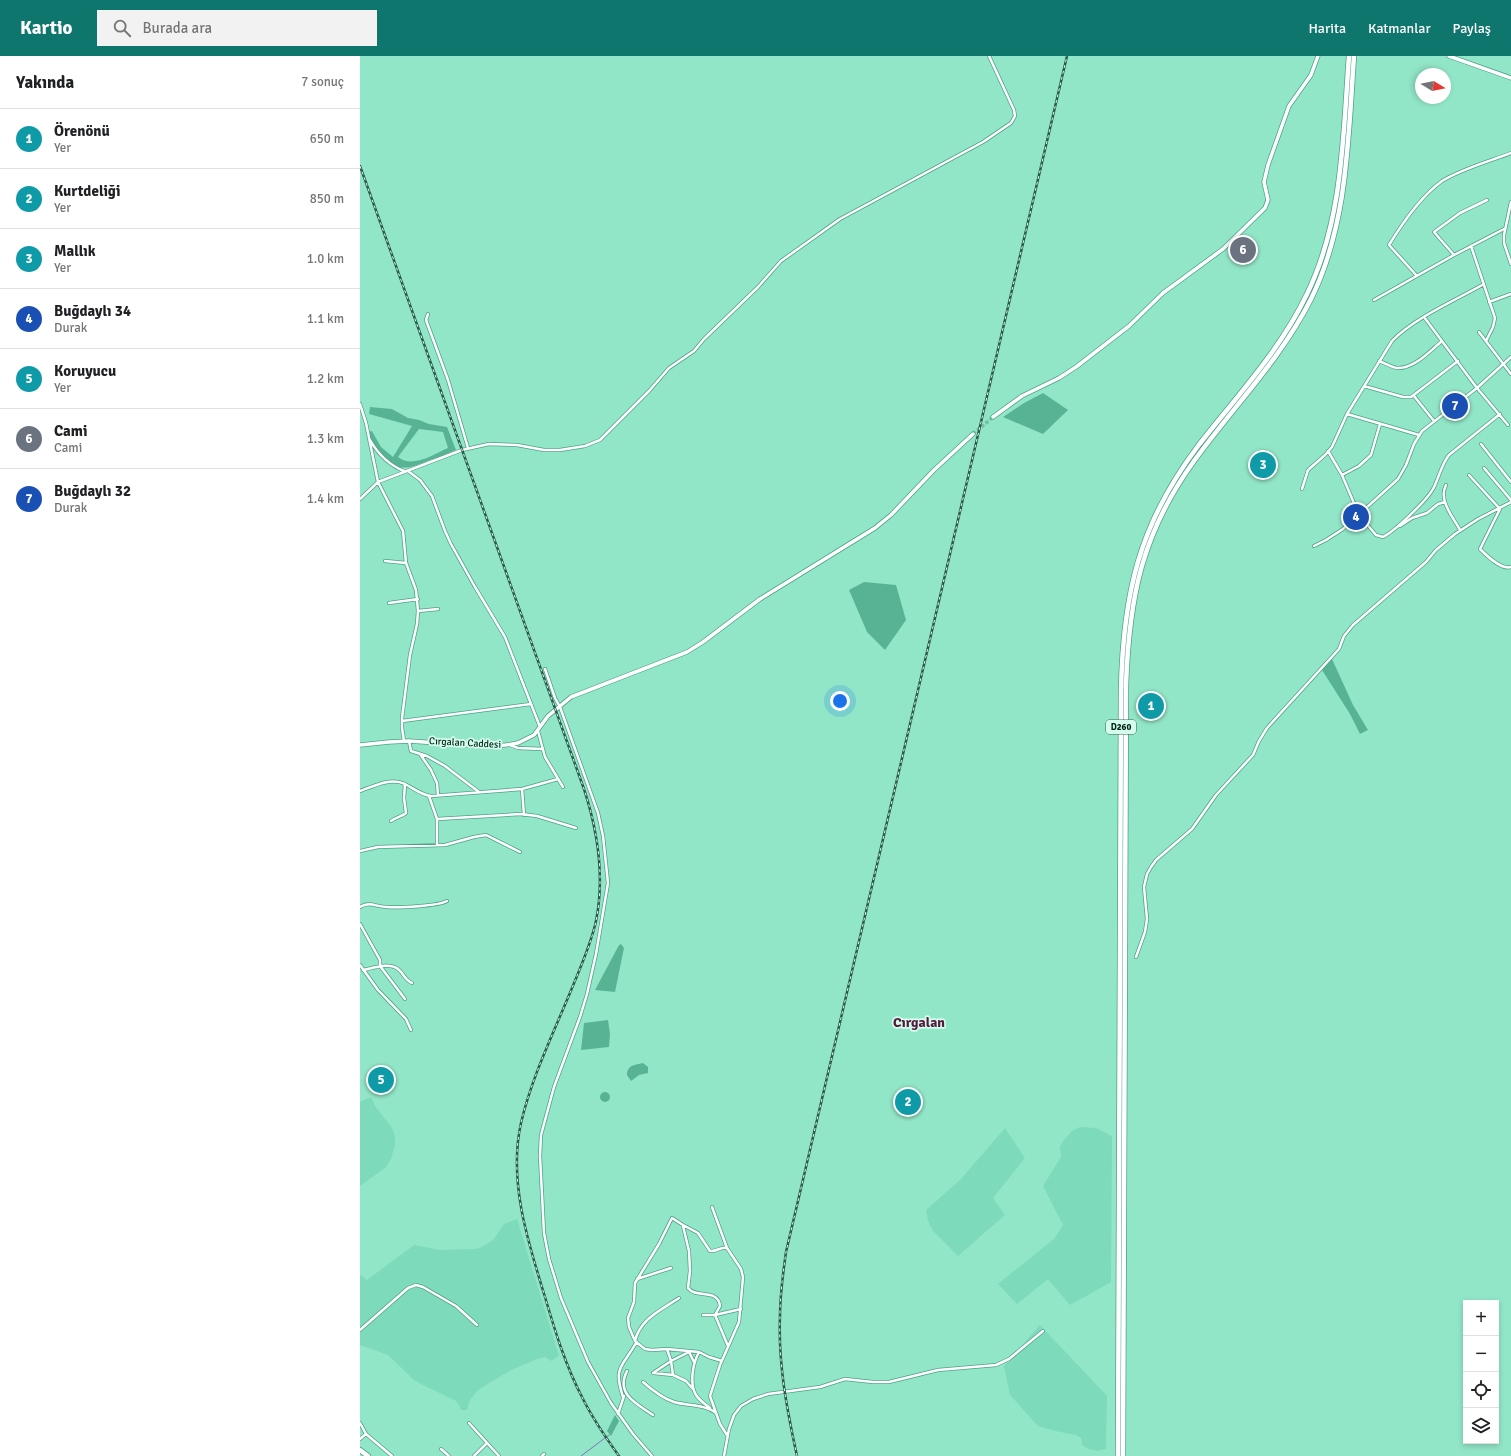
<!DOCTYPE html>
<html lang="tr">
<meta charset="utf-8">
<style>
:root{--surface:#fff;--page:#f2f2f2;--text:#202124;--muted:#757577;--line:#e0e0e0;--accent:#0f766e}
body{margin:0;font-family:Signika,sans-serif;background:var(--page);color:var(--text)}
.controls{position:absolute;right:12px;bottom:12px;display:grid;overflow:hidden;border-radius:0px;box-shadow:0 2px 6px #0003}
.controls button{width:36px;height:36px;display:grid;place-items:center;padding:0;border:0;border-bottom:1px solid var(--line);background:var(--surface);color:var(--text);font:20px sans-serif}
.compass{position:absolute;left:1055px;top:12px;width:36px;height:36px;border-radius:50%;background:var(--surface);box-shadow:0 2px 6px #0003;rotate:100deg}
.you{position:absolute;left:480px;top:645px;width:14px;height:14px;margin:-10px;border:3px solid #fff;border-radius:50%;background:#1a73e8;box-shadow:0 0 0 6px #1a73e833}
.badge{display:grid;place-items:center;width:26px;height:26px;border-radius:50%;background:var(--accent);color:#fff;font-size:13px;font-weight:700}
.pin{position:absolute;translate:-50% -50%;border:2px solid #fff;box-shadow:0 1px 4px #0006}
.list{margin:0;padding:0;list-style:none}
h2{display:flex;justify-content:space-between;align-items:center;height:52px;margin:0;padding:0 16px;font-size:17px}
h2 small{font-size:13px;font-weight:400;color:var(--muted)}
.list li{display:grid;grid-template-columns:26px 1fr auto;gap:12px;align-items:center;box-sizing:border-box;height:60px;padding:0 16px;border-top:1px solid var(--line)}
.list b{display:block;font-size:15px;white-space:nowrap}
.list p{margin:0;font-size:13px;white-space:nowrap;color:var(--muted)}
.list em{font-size:13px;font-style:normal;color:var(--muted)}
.icon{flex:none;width:22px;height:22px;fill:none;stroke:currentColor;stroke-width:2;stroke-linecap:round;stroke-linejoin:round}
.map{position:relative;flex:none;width:1151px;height:1400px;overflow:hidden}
header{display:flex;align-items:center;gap:24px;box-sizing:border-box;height:56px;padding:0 20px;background:var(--accent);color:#fff}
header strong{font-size:19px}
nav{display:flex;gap:22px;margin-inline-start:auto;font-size:14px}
.search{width:280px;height:36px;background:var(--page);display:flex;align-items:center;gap:10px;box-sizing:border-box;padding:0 14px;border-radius:0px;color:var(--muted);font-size:15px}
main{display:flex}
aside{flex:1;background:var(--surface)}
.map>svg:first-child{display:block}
.built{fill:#7ddabb}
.green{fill:#58b395;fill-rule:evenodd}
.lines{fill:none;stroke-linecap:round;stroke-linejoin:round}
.stream{stroke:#7e73ba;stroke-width:1}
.secondary-tunnel{stroke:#75bfa5;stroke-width:3.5;stroke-dasharray:3.5 2;stroke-linecap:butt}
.street-casing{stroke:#4ea185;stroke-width:4}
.secondary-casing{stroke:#4ea185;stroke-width:5}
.highway-casing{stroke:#4ea185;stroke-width:6}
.street{stroke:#fff;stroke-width:2.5}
.secondary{stroke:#fff;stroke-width:3.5}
.highway{stroke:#fff;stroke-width:4.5}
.rail-casing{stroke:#295a4a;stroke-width:2.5}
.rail{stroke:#d5fded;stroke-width:1;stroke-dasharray:3;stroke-linecap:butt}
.labels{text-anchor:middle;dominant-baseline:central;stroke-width:3.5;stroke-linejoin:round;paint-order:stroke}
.shield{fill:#d5fded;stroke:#406458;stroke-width:1}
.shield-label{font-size:9px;font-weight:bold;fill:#002218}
.street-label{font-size:10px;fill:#002218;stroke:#d5fded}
.district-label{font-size:14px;font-weight:bold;fill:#57193c;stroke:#d5fded}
</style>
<header>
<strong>Kartio</strong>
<div class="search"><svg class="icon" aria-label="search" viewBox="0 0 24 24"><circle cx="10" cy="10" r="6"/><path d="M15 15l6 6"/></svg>Burada ara</div>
<nav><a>Harita</a><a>Katmanlar</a><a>Paylaş</a></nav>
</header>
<main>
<aside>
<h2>Yakında<small>7 sonuç</small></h2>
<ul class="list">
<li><span class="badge" style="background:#0f9aa8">1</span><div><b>Örenönü</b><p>Yer</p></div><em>650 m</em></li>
<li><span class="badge" style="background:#0f9aa8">2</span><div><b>Kurtdeliği</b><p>Yer</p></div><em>850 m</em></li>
<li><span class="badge" style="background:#0f9aa8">3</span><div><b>Mallık</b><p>Yer</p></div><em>1.0 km</em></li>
<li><span class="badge" style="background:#1a4fb4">4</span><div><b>Buğdaylı 34</b><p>Durak</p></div><em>1.1 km</em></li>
<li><span class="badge" style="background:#0f9aa8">5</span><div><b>Koruyucu</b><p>Yer</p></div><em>1.2 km</em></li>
<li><span class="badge" style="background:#6b7280">6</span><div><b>Cami</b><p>Cami</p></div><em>1.3 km</em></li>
<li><span class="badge" style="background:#1a4fb4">7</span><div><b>Buğdaylı 32</b><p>Durak</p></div><em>1.4 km</em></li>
</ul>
</aside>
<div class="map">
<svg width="1151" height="1400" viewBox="0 0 1151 1400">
<rect width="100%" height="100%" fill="#92e6c8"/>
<path class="built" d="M11,1041L15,1050L32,1072L35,1080V1089L31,1103L25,1112L0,1130V1046Z
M720,1071L736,1072L752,1080L751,1226L710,1249L688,1223L657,1248L638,1228L694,1183L703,1169L683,1130L701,1101L700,1091L703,1085L712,1075Z
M645,1072L665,1102L633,1142L645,1159L598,1200L573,1175L568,1165L566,1154L601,1123Z
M157,1163L199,1300L191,1305L185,1301L177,1303L149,1315L118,1334L110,1344L107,1354H101L99,1349L96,1345L63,1329L54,1324L28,1299L0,1289V1219L7,1224L54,1189L80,1194L114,1193L120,1192L133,1184L144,1168Z
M680,1269L747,1340L746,1393L737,1395L729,1393L722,1389L721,1382L716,1379L695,1375L678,1370L650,1339L644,1310Z"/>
<path class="green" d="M683,337L708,354L683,378L643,361L664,347Z
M10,351L32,353L48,362L59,364L69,368L87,371L96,394C86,398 77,402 67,405C47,414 36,416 20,397C15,391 10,384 8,376L12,375L21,391L33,401L52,370L9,358ZM59,373L83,376L88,392C74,398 52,413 38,401Z
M504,526L536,529L546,564L525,594L507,576L489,534Z
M972,603L993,649L1008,674L1000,678L990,658L962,614Z
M261,888L264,892L255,936L235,934L259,889Z
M248,964L250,978L249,991L221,994L224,967Z
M283,1007L288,1011V1017L279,1019L271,1025L267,1019C267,1009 275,1009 283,1007Z
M240 1041a5 5 0 1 1 10 0a5 5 0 1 1-10 0Z
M255,1359L259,1365L251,1380L247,1375Z"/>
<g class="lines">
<path class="stream" d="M221,1400L249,1379"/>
<path class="secondary-tunnel" d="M613,378L633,361"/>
<g class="street-casing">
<path id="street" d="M1151,146L1144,179V187L1151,208
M1111,190L1135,262L1133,271L1126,285
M1094,199L1074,176L1100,157L1127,144
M1057,220L1029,189C1043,166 1060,141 1082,125C1101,113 1130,105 1151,97
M1014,244L1094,199L1144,173
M1129,246L1151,238
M68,258L66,264L88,324L108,392
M1064,261L1117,332L1148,369
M1119,276L1151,318
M1019,305C1025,307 1031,311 1037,312C1054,313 1070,295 1082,285
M1004,330L1043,341H1051L1098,305
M1054,340L1074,365
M0,348L6,367L18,426L43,475L46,507L56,534L58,555L57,568L50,599L42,662V672L44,685
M987,358L1059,379
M10,384C18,398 29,409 44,415
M1121,388L1151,426
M968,395L982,419L999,459L1016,479L1023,481C1035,475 1067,444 1073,433C1079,422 1081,409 1089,399L1140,358
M1124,412L1151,444
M48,415L60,424L72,440L85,475L91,488L115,531L145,581L180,671
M982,419L999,410L1011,399L1020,368
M1109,419L1140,453L1120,493C1127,500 1141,514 1151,511
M1086,429C1078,444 1093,461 1100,474
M942,433L948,414L965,399L972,391L987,358L1032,285C1054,262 1096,244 1124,228
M0,443L18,426L102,394L129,388L157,389L184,394H200L225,390L240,384L289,335L309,312L334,295L344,283L398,231L421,205L480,163L623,86L651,67L655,60L654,54L629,0
M1038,470H1040L1052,462L1067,457L1078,448L1085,446
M954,490L966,484L983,473L1038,423L1046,409L1054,388L1062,375L1117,332L1151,301
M25,505L46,507
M29,547L58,543
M58,555L78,553
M185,613L195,642L200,651L238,757L243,780L248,827L236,898L227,938L220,961L194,1031L181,1079L180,1100L184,1177L189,1203L201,1242L228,1306L251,1347L273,1378L292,1400
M42,665L171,648
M178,675L185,701L203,731
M49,685L51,695L67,700L85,710L119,736
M150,689L158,692L183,693
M60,698L71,714L77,727L78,739
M162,733L164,759
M0,735C14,730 31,721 45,728C53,732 61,739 71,740L162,733L198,723
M69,740L77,763V789
M77,763L161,758L177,760L216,772
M31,765C36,761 43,760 46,757L44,742L45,728
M0,795L18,791L85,789L114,781L126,779L160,796
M0,851C9,845 17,851 27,851C39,852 78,850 87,845
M0,868L20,904V910L45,943
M776,901L785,876L787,863L784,831L787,818L791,811L796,804L832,773L856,739L893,699L899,685L907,672L979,593L984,580L993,569L1066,506L1076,494L1095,478L1118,463L1151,446
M0,909L18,934L46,963L51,974
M3,914C13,912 30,906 38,913C44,918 45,924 52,927
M352,1151L367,1192L381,1213L383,1221L379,1266L360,1309L350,1340L360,1368L367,1379
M323,1170L329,1195L330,1215L328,1232C336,1243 358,1232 360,1250L355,1259
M277,1223L311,1212
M343,1259H355L381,1253
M355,1259L368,1290
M0,1274L48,1232L56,1229L63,1231L96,1250L117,1269
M275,1285C280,1263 301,1254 319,1242
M307,1293L311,1305L313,1319L326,1325L333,1333
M339,1296C333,1307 329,1327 336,1339C339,1344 345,1348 350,1352
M362,1305L349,1301L339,1296L307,1293L292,1294L285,1293L275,1285L269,1271L268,1262L274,1246L275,1227L299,1188L312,1162L323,1169L338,1177L350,1195C357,1196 361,1190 367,1192
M267,1315C255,1338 277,1348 293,1359
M293,1317L311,1305L329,1296L334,1306
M294,1317L313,1319
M283,1326C292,1334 302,1342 314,1346C328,1350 344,1348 356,1357
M263,1341C253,1310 262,1312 276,1287
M258,1358L264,1340
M0,1367L6,1378L32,1400
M109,1367L139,1400
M0,1383L6,1378
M81,1393L89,1400
M114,1400L127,1387
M182,1400L184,1398
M364,1400L369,1373L374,1359L381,1350L393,1343L408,1338L460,1331L485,1323L513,1326H529L578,1314L636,1309L649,1303L683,1275"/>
</g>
<g class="secondary-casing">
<path id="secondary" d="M1089,0L1151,22
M633,361L662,340L699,322L716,311L769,270L803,237L863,193L905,152L908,144L904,126L908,109L929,50L951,19L958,0
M0,689L29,686L49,685L123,690L146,689L158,687L174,679L188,660L211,641L327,596L343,586L400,543L515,472L531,459L574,414L613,378"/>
</g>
<g class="highway-casing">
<path id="highway" d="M0,1394L8,1400
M758,1400L761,634C763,538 779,468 838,390C876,341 920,295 947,238C983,164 983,80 989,0
M763,1400L766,629C769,541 782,477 834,405C873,351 921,303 951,243C988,168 988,82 994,0"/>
</g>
<use href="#street" class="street"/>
<use href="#secondary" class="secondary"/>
<use href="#highway" class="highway"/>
<g class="rail-casing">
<path id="rail" d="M0,110L224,733C238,776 245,820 236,865C231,888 221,910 212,932C194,976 172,1020 161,1067C148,1125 168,1186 185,1241C195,1275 206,1311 223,1343C233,1363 246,1382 259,1400
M437,1400C427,1354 418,1308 420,1260C420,1239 423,1217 426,1196L707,0"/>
</g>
<use href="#rail" class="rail"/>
</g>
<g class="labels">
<rect class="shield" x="746" y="664" width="30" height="14" rx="3"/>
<g class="shield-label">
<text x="761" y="671">D260</text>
</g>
<g class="street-label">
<text transform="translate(105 687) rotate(3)">Cırgalan Caddesi</text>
</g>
<g class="district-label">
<text x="559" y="966">Cırgalan</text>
</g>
</g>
</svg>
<div class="controls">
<button>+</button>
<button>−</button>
<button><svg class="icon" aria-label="locate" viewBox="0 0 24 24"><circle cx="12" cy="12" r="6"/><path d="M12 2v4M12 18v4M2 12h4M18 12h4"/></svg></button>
<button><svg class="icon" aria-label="layers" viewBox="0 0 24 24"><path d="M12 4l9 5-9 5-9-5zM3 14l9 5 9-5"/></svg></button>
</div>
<svg class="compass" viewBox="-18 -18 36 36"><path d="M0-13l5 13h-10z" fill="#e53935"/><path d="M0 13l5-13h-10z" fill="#757577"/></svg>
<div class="you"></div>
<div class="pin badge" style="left:791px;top:650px;background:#0f9aa8">1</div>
<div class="pin badge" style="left:548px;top:1046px;background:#0f9aa8">2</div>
<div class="pin badge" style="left:903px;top:409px;background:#0f9aa8">3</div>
<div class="pin badge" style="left:996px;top:461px;background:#1a4fb4">4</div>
<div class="pin badge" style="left:21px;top:1024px;background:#0f9aa8">5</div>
<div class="pin badge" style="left:883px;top:194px;background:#6b7280">6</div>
<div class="pin badge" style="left:1095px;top:350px;background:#1a4fb4">7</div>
</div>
</main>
